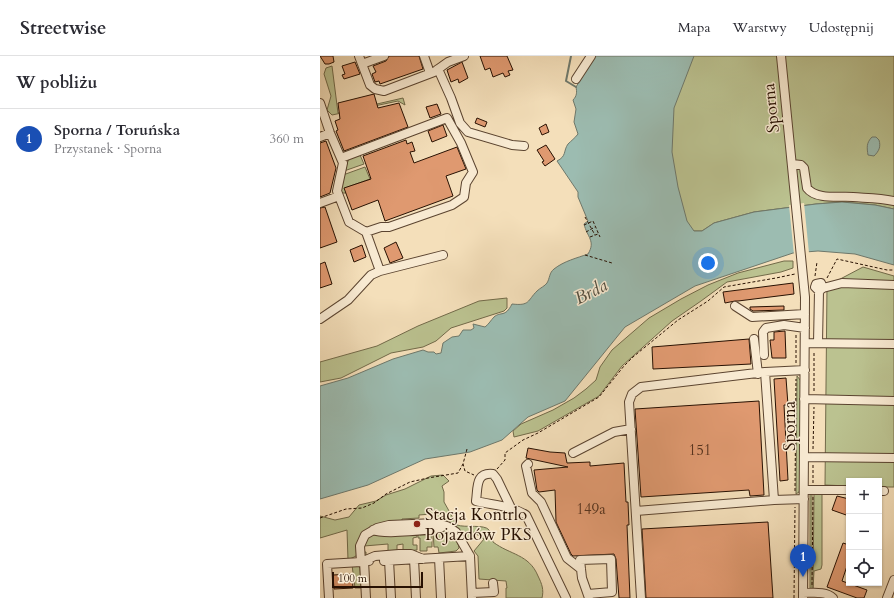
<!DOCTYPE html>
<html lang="pl">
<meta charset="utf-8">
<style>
:root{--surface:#fff;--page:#f2f2f3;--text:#2b2b33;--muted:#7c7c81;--line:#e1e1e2;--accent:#0b8043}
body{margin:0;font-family:Cardo,serif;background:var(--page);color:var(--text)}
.controls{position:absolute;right:12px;bottom:12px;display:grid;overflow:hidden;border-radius:0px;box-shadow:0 1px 3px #0004}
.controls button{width:36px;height:36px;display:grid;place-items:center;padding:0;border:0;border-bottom:1px solid var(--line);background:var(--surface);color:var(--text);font:20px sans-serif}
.scale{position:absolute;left:12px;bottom:10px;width:91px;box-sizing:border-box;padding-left:4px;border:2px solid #281102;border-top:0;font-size:11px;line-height:14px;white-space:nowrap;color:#281102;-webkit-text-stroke:3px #f8ead2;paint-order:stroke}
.you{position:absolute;left:388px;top:207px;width:14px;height:14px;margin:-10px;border:3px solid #fff;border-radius:50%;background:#1a73e8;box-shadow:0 0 0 6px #1a73e833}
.badge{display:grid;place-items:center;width:26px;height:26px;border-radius:50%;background:var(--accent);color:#fff;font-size:13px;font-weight:700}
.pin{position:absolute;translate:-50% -33px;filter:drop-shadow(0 1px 2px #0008)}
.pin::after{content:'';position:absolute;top:21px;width:14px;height:12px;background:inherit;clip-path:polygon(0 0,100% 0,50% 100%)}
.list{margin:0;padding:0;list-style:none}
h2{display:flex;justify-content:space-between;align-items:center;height:52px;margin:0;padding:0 16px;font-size:17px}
h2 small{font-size:13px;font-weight:400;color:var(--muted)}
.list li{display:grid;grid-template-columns:26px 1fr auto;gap:12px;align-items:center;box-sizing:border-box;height:60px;padding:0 16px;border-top:1px solid var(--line)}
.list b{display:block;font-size:15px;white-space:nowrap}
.list p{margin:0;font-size:13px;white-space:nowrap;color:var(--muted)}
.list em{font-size:13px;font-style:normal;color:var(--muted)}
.icon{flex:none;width:22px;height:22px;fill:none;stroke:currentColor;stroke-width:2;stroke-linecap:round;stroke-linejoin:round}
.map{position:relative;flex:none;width:574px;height:542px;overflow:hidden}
header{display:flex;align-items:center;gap:24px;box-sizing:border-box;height:56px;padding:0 20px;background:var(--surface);border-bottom:1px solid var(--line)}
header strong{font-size:19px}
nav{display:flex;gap:22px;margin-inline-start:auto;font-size:14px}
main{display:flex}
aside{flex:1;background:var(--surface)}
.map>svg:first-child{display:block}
.green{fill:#bbc290;stroke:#726a49}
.water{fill:#9cbcb1;stroke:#6e786b}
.pier{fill:#f4dfba}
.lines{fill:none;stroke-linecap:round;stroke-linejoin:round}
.stream{stroke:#6e786b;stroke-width:2}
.building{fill:#df9970;stroke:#281102}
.minor-casing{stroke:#5b4430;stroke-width:10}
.path{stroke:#281102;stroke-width:1;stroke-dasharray:3 2;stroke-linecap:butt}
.minor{stroke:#f8ead2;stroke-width:8}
.poi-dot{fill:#8f2418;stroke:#f8ead2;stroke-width:1.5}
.labels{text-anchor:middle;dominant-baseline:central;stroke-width:3;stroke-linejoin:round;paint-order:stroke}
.number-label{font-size:15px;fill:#56331e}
.street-label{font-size:17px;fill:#281102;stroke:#f8ead2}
.poi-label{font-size:17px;fill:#281102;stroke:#f8ead2;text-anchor:start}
.water-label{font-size:18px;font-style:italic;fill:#514d3f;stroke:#f8ead2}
</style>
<header>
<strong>Streetwise</strong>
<nav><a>Mapa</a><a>Warstwy</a><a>Udostępnij</a></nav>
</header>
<main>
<aside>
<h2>W pobliżu<small></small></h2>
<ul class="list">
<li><span class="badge" style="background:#1a4fb4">1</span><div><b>Sporna / Toruńska</b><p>Przystanek · Sporna</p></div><em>360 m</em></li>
</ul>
</aside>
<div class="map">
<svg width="574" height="542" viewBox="0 0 574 542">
<rect width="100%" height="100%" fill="#f4dfba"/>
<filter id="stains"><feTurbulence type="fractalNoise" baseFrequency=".005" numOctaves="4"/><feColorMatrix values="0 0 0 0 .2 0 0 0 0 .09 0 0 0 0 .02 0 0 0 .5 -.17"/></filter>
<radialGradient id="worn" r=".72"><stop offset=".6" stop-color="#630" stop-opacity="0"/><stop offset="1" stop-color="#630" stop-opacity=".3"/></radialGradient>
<path class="green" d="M351,0H574V153L555,149L522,146L496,148L434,156L394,167L382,175H374L323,136Z
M12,10L18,57L83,42L85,49L78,45L12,59L7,54L11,40L4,18L6,12Z
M40,99L44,108L24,115L29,103Z
M45,111L50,123L25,132L26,137H21L20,135L23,119Z
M464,205H473V212L461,216L407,226L381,245L352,265L302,310L279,340L218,375L194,381L193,375L201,368L233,354L254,342L266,333L276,324L280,311L292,294L329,262L361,243L388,229L418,217Z
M543,211L574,220V431H559V425H529V430L505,429L507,230Z
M187,242V252L184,255L131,272L116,285L103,291L71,297L21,322L0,326V306L57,290L98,270L159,245Z
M477,320L481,325V432L479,436L476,438Z
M123,419L129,425L122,430L124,436V446L137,469C145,472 165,468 169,474C171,477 172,482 173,486C190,499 209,498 218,520C222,528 224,534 222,542H186V532H187L186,525L159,523L158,500L154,495L164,483L153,476L145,487L135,468L127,465H112L111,458L99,459V462L82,463V467L57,469L36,500L28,504L27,474L0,482V460L15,464L29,461L39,449L56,445L66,439L85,433L111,420Z
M492,437V533L490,532V438Z
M494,437H502V509L501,513L494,515L493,533Z
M126,474C133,478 138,485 139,492L136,495L119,497L118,491H114L113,475Z
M100,475V479H112V491H107V495H100V482H98V478H97V481L93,482V489H97V494L83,495V488L77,489V495L68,496V488L44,490V496H46V500L44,499L42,492L48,482L52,479Z
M32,509H37L40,512L41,532H35Z"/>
<path class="water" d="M275,0H374L354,52L352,96L358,131L367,165L374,175H382L394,167L434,156L496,148L522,146L555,149L574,153V209L535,198L498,195L473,197L375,230L305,271L245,345L208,361L182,384L150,396L105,403L48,429L0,443V330L28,322L73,303L103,294L108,296H114L116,298L121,297L123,287L132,281L139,280L143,274H151L154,272L153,268L165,271C169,268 171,264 174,261C181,255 185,262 192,248C210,250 207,245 217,235C220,232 225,230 227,227C230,222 229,217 234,213C244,205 257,202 268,198C276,185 267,181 264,168L268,165L258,141V136L237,105C247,100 243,95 248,88C251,85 255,82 258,78L254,66L256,53L253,44C257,40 257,36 256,31Z
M552,81H556L559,84C561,91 559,95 554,100L548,99C547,92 546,87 552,81Z"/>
<path class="pier" d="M484,147L489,197L474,199L469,149Z"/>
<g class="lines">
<path class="stream" d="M251,0L246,25L256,31"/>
</g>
<path class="building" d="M0,0H13L14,6L9,8H5Z
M69,0H99L103,13L60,28L59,25L55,26L52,18L56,16L53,10L66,5Z
M160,0H187L193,14L188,15L190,19L185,21L183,17L173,21L170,12L165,14Z
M35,6L40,18L24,23L22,19L25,18L22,10Z
M142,6L148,22L139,27L138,23L131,26L127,14Z
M54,38L58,52L79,47L88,71L24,95L16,75L18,74L15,65L20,63L18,47Z
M117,48L121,58L110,62L106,51Z
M157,62L167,66L165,71L155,67Z
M226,68L229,76L222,79L219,72Z
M123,69L127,80L112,86L108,75Z
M86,84L87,88L92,86L95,95L90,96L94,107L137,91L146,113L126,120L133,140L65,165L58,144L32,154L24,132L51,123L43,100Z
M6,85L16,112L10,137L0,141V87Z
M226,89L235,103L225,110L222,106L224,105L217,94Z
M5,151L17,186L0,192V152Z
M76,186L83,202L70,207L64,192Z
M42,189L46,201L34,206L30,194Z
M5,206L12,228L0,232V208Z
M473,227L474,238L418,245H415L405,247L403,236Z
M464,250V254L433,255L430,253V251Z
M465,275L466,302H452L450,284H454V276Z
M429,283L431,308L333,313L332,291Z
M466,322L468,349H464L468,424L460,425L454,323Z
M439,345L444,439L430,440L429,434L321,441L315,353Z
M208,392L230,396L245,397L247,407L270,406V410L304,407L306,446H308L309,469H307L310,542H299L296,503L294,498L253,500L251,498L236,466L235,434L219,436L217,434L214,414L248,411L206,402Z
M517,440L529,443V460L512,454Z
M448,466L453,542H326L322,473Z
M523,487L529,489V504L522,525L547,534L544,542H537L507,531Z
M32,518L33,532L14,533L13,519Z"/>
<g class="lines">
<g class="minor-casing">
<path id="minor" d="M39,0L50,29L55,33L64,35L114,16L128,6L144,0
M104,0L110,17
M461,0L485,241L483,542
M42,8L64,0
M118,13L131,42L140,67L148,76L192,89L204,90
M256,23L271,0
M0,47L10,77L23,107L17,135L29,166L46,176L60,215L51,219L28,244L0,263
M0,81L10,77
M21,102L127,62L141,87L153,116L146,127L144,141L132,149L69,171H61L46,176
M472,108L481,109L484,112L487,132C496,144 519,140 533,141C546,142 560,142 574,145
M0,147L19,140
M60,215L123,199
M503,232L501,227L496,228L495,231L499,235L503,232L522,227L574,229
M415,250L432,261L485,258
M434,283L438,318
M485,287L574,288
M498,287L499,235
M444,299L443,276L446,272L464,269L485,272
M445,316L454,444
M484,343L574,345
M253,397L294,376L311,373
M484,401L574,402
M208,408L206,410L212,437L221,446L247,502L261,513
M484,434H529
M559,435H564
M191,452L177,423L173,418C155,416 158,432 156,445C172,449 192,450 206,459L246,542
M316,455L454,444L484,443
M53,474C64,479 114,474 125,470
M119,502L121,542
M94,503L96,542
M103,503L91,498H79L55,500L41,506L40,490L45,479L57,472L69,469L116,467L127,470L136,476L150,500
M69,504L71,542
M64,505L150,500L152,542
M152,537L174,536L173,527
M483,537C493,537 506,535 513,542
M268,538L292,536L291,503L260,504L262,522L269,542
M9,542L7,508L41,506
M46,542L44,505H49
M321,542L309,346L312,338L321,331L445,316L485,314
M567,542L574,524"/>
</g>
<path class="path" d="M265,161L275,179
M264,169L273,165L280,181
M266,176L275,171
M270,181L278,178
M265,199L292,207
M495,220L497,206
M507,222L517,203L567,214H574
M476,307V279
M494,335V295
M147,393L143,408L145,415L154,419
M493,393L494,351
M177,413L185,404V397L203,384L218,377L279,341L304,310L313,301L358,264L388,245L404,231L456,222L475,218
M493,427V409
M475,435L476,323
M0,462L26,453L42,452L54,447L66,438L90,426L108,422L138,417L143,408
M492,529L493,441
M474,542L475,451"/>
<use href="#minor" class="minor"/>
</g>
<circle class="poi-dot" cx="97" cy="468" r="4"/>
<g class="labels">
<g class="number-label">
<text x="380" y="394">151</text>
<text x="271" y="453">149a</text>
</g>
<g class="street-label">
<text transform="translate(451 52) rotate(-96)">Sporna</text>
<text transform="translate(469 370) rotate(-90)">Sporna</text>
</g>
<g class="poi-label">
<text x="105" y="458">Stacja Kontrlo<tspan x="105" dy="20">Pojazdów PKS</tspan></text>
</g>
<g class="water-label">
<text transform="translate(271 236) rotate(-27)">Brda</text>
</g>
</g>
<rect width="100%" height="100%" filter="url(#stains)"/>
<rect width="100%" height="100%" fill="url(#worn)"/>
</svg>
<div class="controls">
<button>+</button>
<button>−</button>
<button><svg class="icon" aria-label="locate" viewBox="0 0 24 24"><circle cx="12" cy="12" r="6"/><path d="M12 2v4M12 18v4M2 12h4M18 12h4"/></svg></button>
</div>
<div class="scale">100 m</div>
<div class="you"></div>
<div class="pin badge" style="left:483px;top:521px;background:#1a4fb4">1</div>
</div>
</main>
